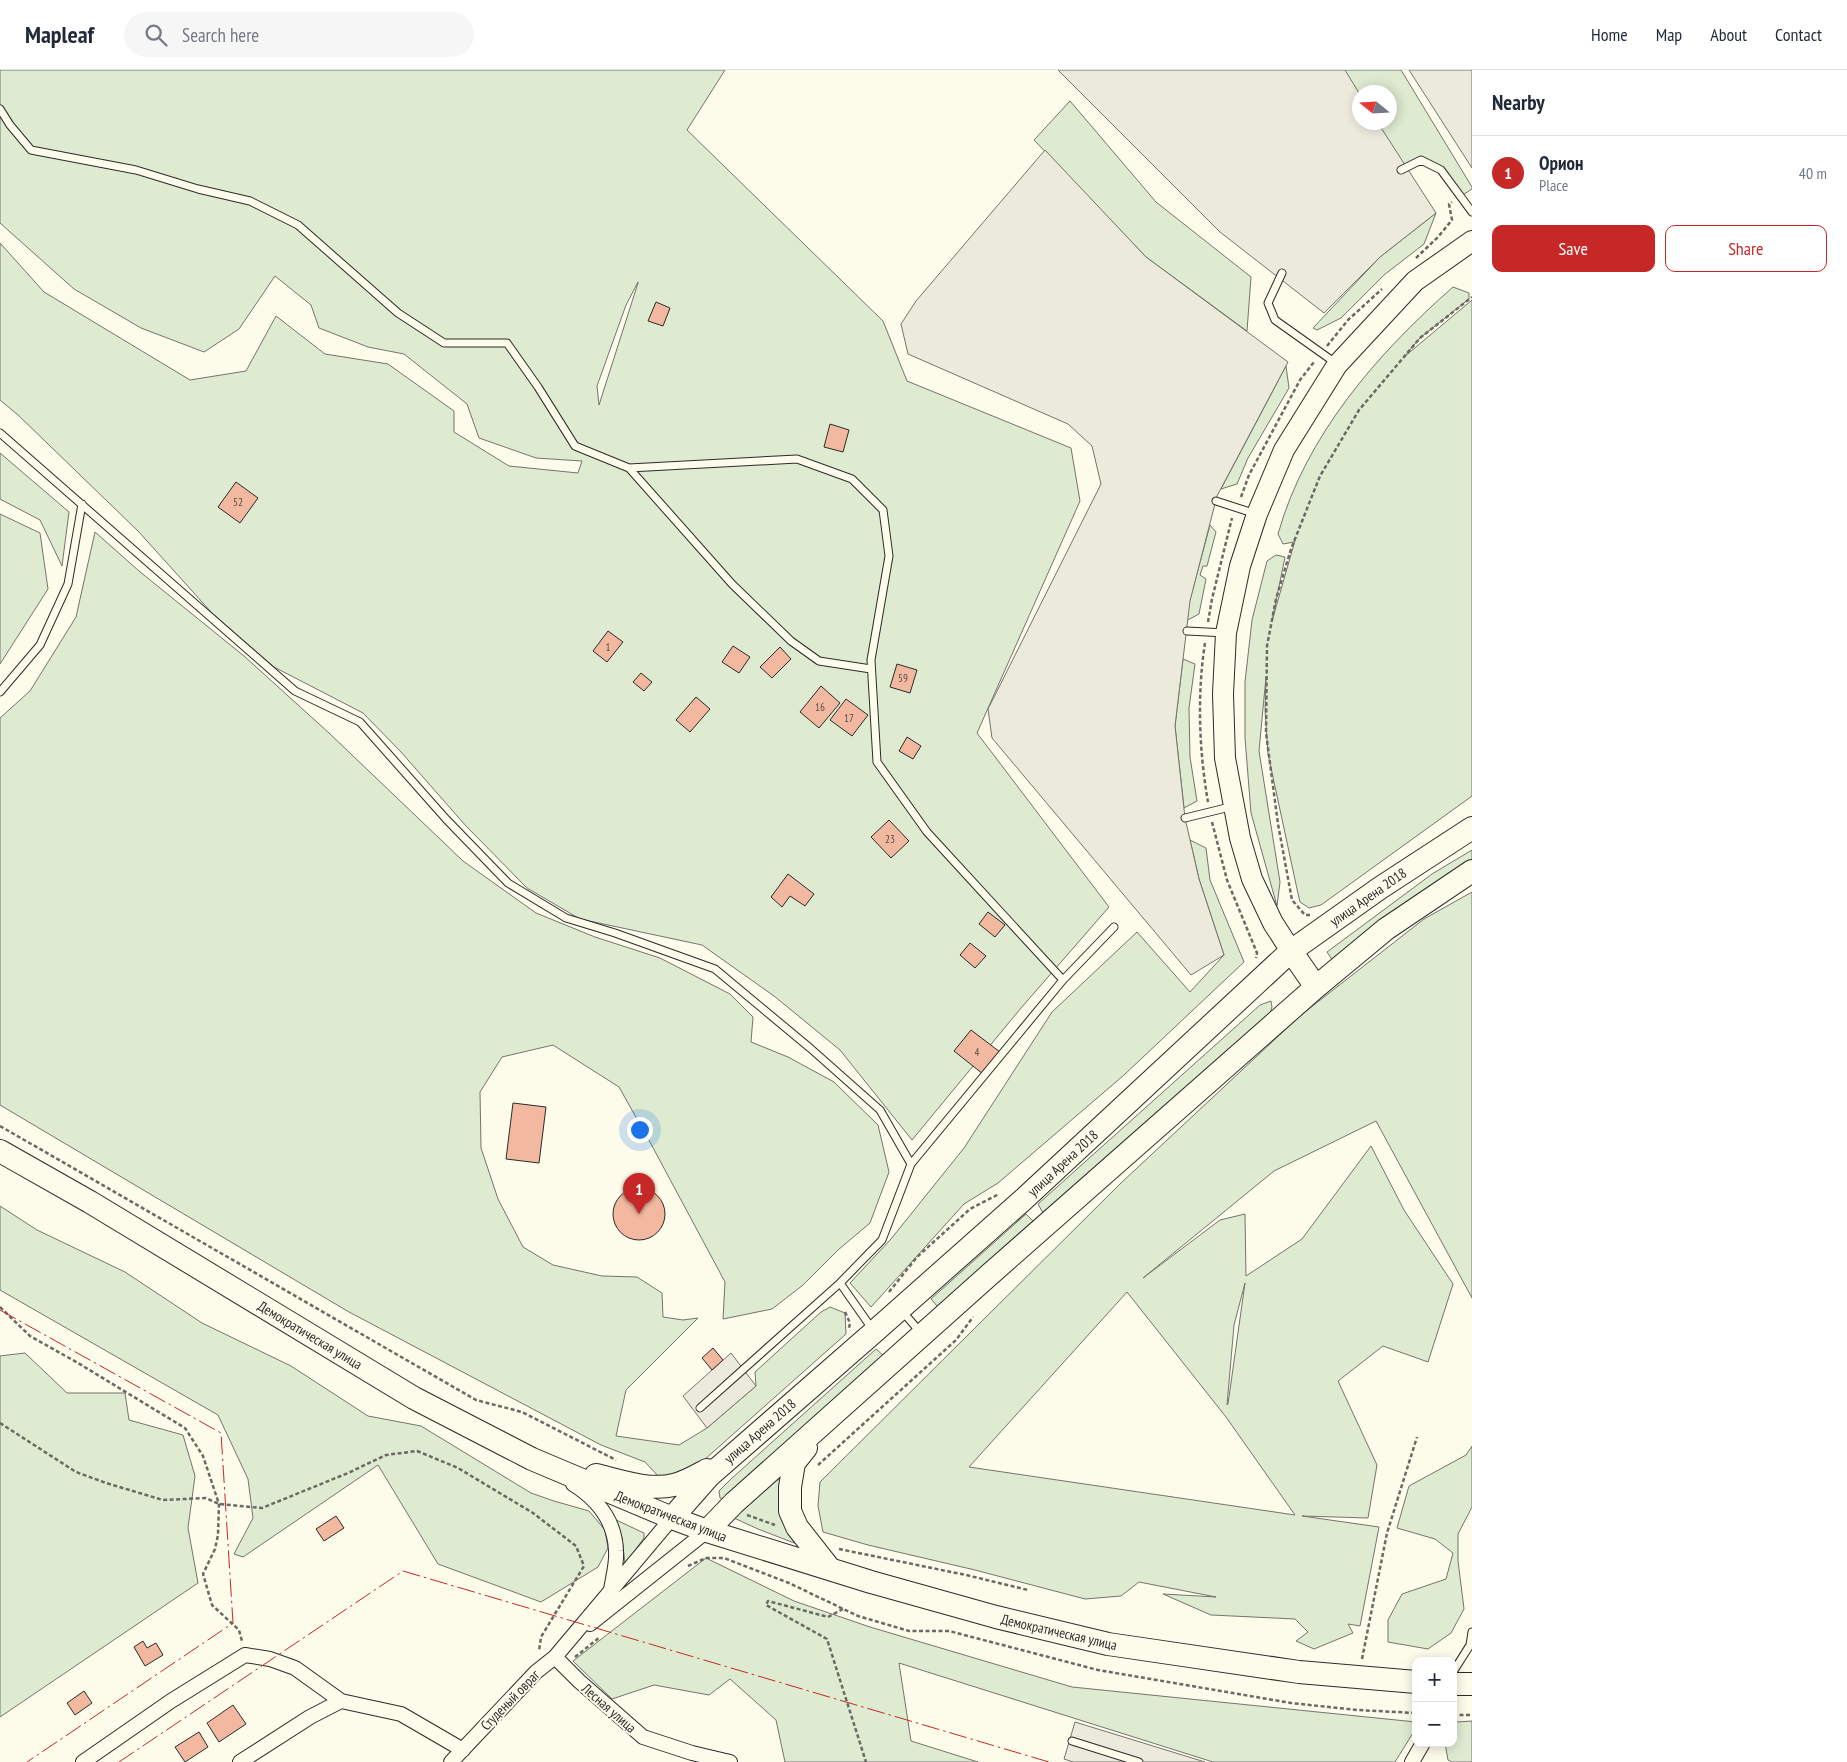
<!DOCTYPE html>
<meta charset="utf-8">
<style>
:root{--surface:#fff;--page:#f6f6f7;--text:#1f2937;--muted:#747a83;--line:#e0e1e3;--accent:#c62828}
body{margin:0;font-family:"PT Sans Narrow",sans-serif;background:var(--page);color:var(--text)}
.controls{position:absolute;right:15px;bottom:15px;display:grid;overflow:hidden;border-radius:10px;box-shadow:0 2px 12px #0003}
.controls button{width:45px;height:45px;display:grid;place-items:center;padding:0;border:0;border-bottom:1px solid var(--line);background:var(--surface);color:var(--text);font:25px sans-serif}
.compass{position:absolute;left:1352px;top:15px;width:45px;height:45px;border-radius:50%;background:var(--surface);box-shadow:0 2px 12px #0003;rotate:288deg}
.you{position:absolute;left:639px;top:1059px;width:18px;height:18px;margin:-12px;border:4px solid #fff;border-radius:50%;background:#1a73e8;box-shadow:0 0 0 8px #1a73e833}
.badge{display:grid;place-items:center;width:32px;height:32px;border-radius:50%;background:var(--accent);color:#fff;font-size:16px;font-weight:700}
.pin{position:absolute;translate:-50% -41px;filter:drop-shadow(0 1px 2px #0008)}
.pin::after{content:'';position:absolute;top:26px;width:18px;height:15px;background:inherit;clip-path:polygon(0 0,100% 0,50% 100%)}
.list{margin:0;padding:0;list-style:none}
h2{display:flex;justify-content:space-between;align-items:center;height:65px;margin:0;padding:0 20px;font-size:21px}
h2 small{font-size:16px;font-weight:400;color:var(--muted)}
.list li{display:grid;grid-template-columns:32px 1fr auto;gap:15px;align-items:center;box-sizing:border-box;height:75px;padding:0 20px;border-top:1px solid var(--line)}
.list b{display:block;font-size:19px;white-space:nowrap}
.list p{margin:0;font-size:16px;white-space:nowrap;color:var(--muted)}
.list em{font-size:16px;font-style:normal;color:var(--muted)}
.actions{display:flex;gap:10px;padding:15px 20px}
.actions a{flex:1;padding:11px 0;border:1px solid var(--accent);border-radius:10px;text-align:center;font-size:18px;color:var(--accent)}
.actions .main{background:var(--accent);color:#fff}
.icon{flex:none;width:28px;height:28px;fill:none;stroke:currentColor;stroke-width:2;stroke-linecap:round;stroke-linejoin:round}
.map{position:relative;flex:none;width:1472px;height:1692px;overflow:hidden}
header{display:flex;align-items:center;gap:30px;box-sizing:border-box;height:70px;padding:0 25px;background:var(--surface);border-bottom:1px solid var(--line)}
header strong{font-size:24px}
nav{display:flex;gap:28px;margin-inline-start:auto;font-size:18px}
.search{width:350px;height:45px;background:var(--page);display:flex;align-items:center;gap:12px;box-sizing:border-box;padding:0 18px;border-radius:28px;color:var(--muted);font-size:19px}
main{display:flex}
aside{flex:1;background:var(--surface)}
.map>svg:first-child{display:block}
.green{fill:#deebd1;stroke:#74746e;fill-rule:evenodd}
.parking{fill:#eceadb;stroke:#74746e}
.building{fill:#f2b8a0;stroke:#2b2b2b}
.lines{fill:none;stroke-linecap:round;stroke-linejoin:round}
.lane-casing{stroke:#2b2b2b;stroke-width:9}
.street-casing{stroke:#2b2b2b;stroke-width:16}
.secondary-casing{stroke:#2b2b2b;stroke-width:22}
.primary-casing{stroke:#2b2b2b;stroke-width:24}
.path{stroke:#6a6964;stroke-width:2.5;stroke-dasharray:4 2.5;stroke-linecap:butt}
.lane{stroke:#fdfbea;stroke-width:7}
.street{stroke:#fdfbea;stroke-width:14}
.secondary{stroke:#fdfbea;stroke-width:20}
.primary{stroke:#fdfbea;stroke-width:22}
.power{stroke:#c62828;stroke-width:1;stroke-dasharray:18 4 2.5 4;stroke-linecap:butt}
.labels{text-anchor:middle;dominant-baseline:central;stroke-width:4;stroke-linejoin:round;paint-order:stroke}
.number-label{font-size:11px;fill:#5d4e48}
.street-label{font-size:14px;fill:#2b2b2b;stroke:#fdfbea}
</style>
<header>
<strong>Mapleaf</strong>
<div class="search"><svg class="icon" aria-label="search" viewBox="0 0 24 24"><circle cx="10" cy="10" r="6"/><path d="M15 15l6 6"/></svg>Search here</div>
<nav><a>Home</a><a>Map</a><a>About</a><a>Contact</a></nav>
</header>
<main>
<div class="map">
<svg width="1472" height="1692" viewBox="0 0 1472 1692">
<rect width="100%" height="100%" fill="#fdfbea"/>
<path class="green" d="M0,0H725L687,60L883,251L907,311L1071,378L1080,431L977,663L1109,837L1021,938L912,1070L840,980L774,926L702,875L580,849L527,818L466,756L401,682L363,643L274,597L212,543L138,461L18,345L0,330V173L44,222L190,310L246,301L276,246L325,284L388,294L454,341V362L509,396L578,403L582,391L536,388L479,368L467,334L404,284L368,277L319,258L311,235L275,206L239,259L204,282L141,258L74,219L0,153ZM638,212V213L599,335L597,316L626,235Z
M1339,0H1401L1472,117V119L1461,126L1441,100L1421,90L1401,100L1371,53L1390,52V22H1360L1359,33Z
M1070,31L1156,132L1251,207L1247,261L1146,187L1034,70Z
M1436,143L1424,174L1384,205L1341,248L1317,260L1313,258L1380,187Z
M1453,217L1469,223V229L1420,268L1404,287L1472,230V726L1321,835L1309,838L1300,832L1297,819L1268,684L1265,640L1266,607L1259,681L1280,812L1277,836L1251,743L1245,668V612L1252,550L1267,491L1276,485L1285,487L1272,551L1296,467L1294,472L1283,474L1278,464C1306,365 1377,284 1453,217Z
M1286,296L1289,318L1248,388L1237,414L1221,419Z
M0,383L69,442L62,496L40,450L0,429Z
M0,444L40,463L48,519L0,594Z
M1210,455L1216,462L1207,496H1203L1200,505L1206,509L1199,544L1184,552Z
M95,462L139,501L244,586L329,663L463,791L536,843L595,867L660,888L730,924L753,947L751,972L788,987L834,1012L878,1055L889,1102L870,1153L838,1180L803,1215L772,1239L723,1249L725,1212L651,1074L619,1017L553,975L502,987L480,1022L481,1078L498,1129L523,1177L553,1195L602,1206L637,1207L662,1223L663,1247L683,1250L698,1248L626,1320L616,1366L679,1375L707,1358L756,1316L755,1302L821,1242L830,1237L845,1243L846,1264L695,1398L680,1409L659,1407L645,1392L601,1375L349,1242L0,1035V648L30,621L76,547Z
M1183,589L1195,594L1189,638L1190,687L1197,731L1184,738L1175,656Z
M1190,770L1206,778L1210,810L1244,892L1124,1005L998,1113L964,1134L871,1237L850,1213L891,1169L964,1078L1052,942L1137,862L1190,922L1224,885L1199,809Z
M1472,780V794L1333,891L1327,882L1432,804Z
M1472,822V1228L1376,1051L1274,1101L1143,1208L1220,1150L1245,1144L1246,1206L1302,1169L1371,1076L1404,1140L1453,1214L1428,1292L1383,1276L1338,1311L1377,1395L1368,1448L1302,1446L1379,1457L1360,1556L1348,1554L1353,1563L1314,1579L1296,1571L1308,1562L1295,1549L1211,1545L1163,1524L1216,1527L1139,1512L1121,1526L1085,1529L975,1500L868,1475L823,1462L818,1436L820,1412L1121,1113L1301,945L1424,849ZM1245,1213L1228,1334L1227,1335L1234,1255ZM1127,1222L1226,1347L1295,1445L969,1397Z
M1271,931L1272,937L1270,944L1043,1143L1038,1134L1260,935Z
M0,1136L37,1160L125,1202L202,1253L291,1296L368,1346L421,1356L531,1423L554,1431L589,1441L605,1460L608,1478L598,1497L541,1532L438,1494L378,1395L243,1487L234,1484L253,1448L248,1409L218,1345L0,1220Z
M1026,1144L1034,1152L938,1237L931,1229Z
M876,1279L885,1287L726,1429L720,1428L719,1421L731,1409Z
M25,1283L67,1323H125L129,1350L183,1365L195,1406L188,1458L198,1513L0,1647V1286Z
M1472,1376V1437L1458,1464V1491L1464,1539L1451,1563L1428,1579L1388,1572V1550L1402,1524L1446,1509L1453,1483L1435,1469L1397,1458L1409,1416L1466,1385Z
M789,1400L802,1476L758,1459L734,1448Z
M614,1449L644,1463V1468L625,1494L622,1468Z
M706,1488L794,1531L870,1557L1072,1617L1416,1652V1658L1395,1692H1213L899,1593L911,1671L978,1692H785L776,1650L730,1609L709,1625L654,1615L612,1629L573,1591Z
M1472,1651V1692H1452L1448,1690L1445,1673H1453V1656L1457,1652Z"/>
<path class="parking" d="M1058,0H1345L1359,23L1360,52L1378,53L1436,143L1380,187L1324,243L1220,162Z
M1409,0H1472V98Z
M1045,80L1146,187L1288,292L1217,426L1190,531L1175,656L1185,748L1199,809L1224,885L1191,905L992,668L988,639L1101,414L1092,376L1068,354L908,284L901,254L916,231Z
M731,1283L756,1316L707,1358L683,1326Z
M1075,1652L1205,1692H1073L1064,1689Z"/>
<path class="building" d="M656,232L670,238L663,256L648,251Z
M830,354L849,360L843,382L824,377Z
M236,412L258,428L240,453L218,437Z
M608,561L623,572L607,592L593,581Z
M733,576L750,587L739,603L722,592Z
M780,577L791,589L772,608L760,597Z
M897,594L917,600L910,623L890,617Z
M641,603L652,612L644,621L633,612Z
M821,616L840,633L819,658L800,642Z
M696,627L710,639L690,662L676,650Z
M846,629L868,645L852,666L830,650Z
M907,667L921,676L913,689L899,681Z
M889,750L909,771L891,788L871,767Z
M788,804L814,824L805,836L790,826L782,837L771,827Z
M988,842L1005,855L995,867L979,854Z
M970,873L986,886L975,898L960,885Z
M971,960L1000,982L983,1004L954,981Z
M513,1033L546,1037L539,1093L506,1089Z
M613 1144a26 26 0 1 1 52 0a26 26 0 1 1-52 0Z
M713,1278L723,1290L712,1300L702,1288Z
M336,1446L344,1458L324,1471L316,1459Z
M143,1571L147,1578L156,1573L163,1585L145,1596L134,1577Z
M84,1621L92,1633L75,1645L67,1633Z
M233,1635L246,1654L219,1672L207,1653Z
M199,1662L208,1677L185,1692L175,1677Z"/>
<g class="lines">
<g class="lane-casing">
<path id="lane" d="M0,39L10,55L31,80L136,100L198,119L250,131L298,155L398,243L444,273H507L538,317L575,376L629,398L797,389L852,409L883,440L889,486L871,590L877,692L927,762L1063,910L911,1094L880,1040L810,978L715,899L615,863L566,848L508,813L446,749L360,652L295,621L0,363
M1401,100L1421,90L1441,100L1472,142
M1282,203L1268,233L1275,250L1337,294
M629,398L732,514L791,571L819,591L871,599
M1216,431L1256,444
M1187,561L1226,563
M0,622L40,575L68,514L82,434
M1185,748L1234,736
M1063,910L1114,857
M840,1213L873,1260
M902,1241L921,1263
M700,1338L840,1213L882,1170L911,1094
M1453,1602L1470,1575L1472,1562
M1072,1671L1139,1692"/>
</g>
<g class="street-casing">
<path id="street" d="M573,1414C597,1429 615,1451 616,1481C617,1493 613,1507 611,1520
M590,1554L707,1461
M555,1587L579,1611L643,1667L692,1683L730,1692
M83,1692L171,1631L245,1585L270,1589L295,1598L341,1631L401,1644L463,1680
M240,1692L310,1647L341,1631
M451,1692L536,1602L555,1587L672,1448
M1412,1692L1423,1673"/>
</g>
<g class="secondary-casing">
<path id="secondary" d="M1291,881L1273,853L1252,809L1240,768L1225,688L1223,624L1226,563L1240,496L1257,444L1284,380L1337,295L1415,211L1472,171"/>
</g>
<g class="primary-casing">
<path id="primary" d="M1291,881L1316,917
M0,1081L90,1132L414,1328L532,1389L672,1448L707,1461L871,1512L996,1547L1108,1574L1299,1602L1416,1612
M806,1378L794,1393L790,1417V1441L797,1457L830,1499
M596,1405C620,1411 649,1421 674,1415C686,1412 696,1406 707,1400
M672,1448L709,1406L874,1262L1024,1129L1291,881L1380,818L1472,758
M707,1461L734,1433L988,1206L1316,917L1386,859L1472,801
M1453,1614H1472"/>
</g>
<path class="path" d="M1416,188L1438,167L1452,150L1449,134L1452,132
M1327,276L1348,250L1382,219
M1241,427L1249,405L1300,310L1314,292
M1208,552L1212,529L1232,448
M1205,573C1197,624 1199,681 1208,732
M1212,752L1227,810L1257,883L1256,888
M1310,845H1305L1292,830L1278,754L1266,663L1267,576L1276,529L1291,479L1320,406L1359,340L1420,268L1472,227
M0,1056L476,1330L522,1342L616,1390
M889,1222L917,1187L970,1139L999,1124
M0,1237L30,1266L78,1293L185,1358L203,1386L219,1434L218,1465L215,1479L203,1504L212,1535L239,1560L242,1571
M845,1242L850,1253L849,1258
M0,1353L76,1402L106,1413L163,1430L206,1428L219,1434L262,1438L348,1403L386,1385L417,1381L458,1398L533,1443L576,1476L584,1496L541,1567L539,1581
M818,1395L956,1270L973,1247
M747,1445L775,1455
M839,1479L966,1505L1028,1520
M688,1496L706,1488H724L789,1513L858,1546L909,1561H949L1098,1600L1291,1633L1357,1640L1416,1643
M843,1539L828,1547L768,1531L766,1535L827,1569L866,1692
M575,1587L600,1567
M1362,1589L1387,1463L1417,1367
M1453,1645H1472"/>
<use href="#lane" class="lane"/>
<use href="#street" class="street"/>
<use href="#secondary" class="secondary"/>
<use href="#primary" class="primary"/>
<path class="power" d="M0,1240L221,1363L233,1553L27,1692
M119,1692L403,1501L1049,1692"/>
</g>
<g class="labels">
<g class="number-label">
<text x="238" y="432">52</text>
<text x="608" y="577">1</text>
<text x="903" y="608">59</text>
<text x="820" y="637">16</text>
<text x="849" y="648">17</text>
<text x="890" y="769">23</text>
<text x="977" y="982">4</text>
</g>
<g class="street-label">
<text transform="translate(1368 827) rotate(-35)">улица Арена 2018</text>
<text transform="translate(1063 1093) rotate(-43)">улица Арена 2018</text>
<text transform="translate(310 1265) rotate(31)">Демократическая улица</text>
<text transform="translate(760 1361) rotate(-41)">улица Арена 2018</text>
<text transform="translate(671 1446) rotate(21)">Демократическая улица</text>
<text transform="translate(1059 1562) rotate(13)">Демократическая улица</text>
<text transform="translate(510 1630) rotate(-46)">Студеный овраг</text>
<text transform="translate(609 1638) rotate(41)">Лесная улица</text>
</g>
</g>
</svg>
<div class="controls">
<button>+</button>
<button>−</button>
</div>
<svg class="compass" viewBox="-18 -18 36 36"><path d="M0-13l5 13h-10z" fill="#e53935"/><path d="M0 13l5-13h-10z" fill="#747a83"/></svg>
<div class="you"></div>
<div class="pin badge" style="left:639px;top:1144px">1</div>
</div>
<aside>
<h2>Nearby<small></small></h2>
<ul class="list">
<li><span class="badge">1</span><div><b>Орион</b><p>Place</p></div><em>40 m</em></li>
</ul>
<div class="actions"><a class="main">Save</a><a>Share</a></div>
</aside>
</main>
